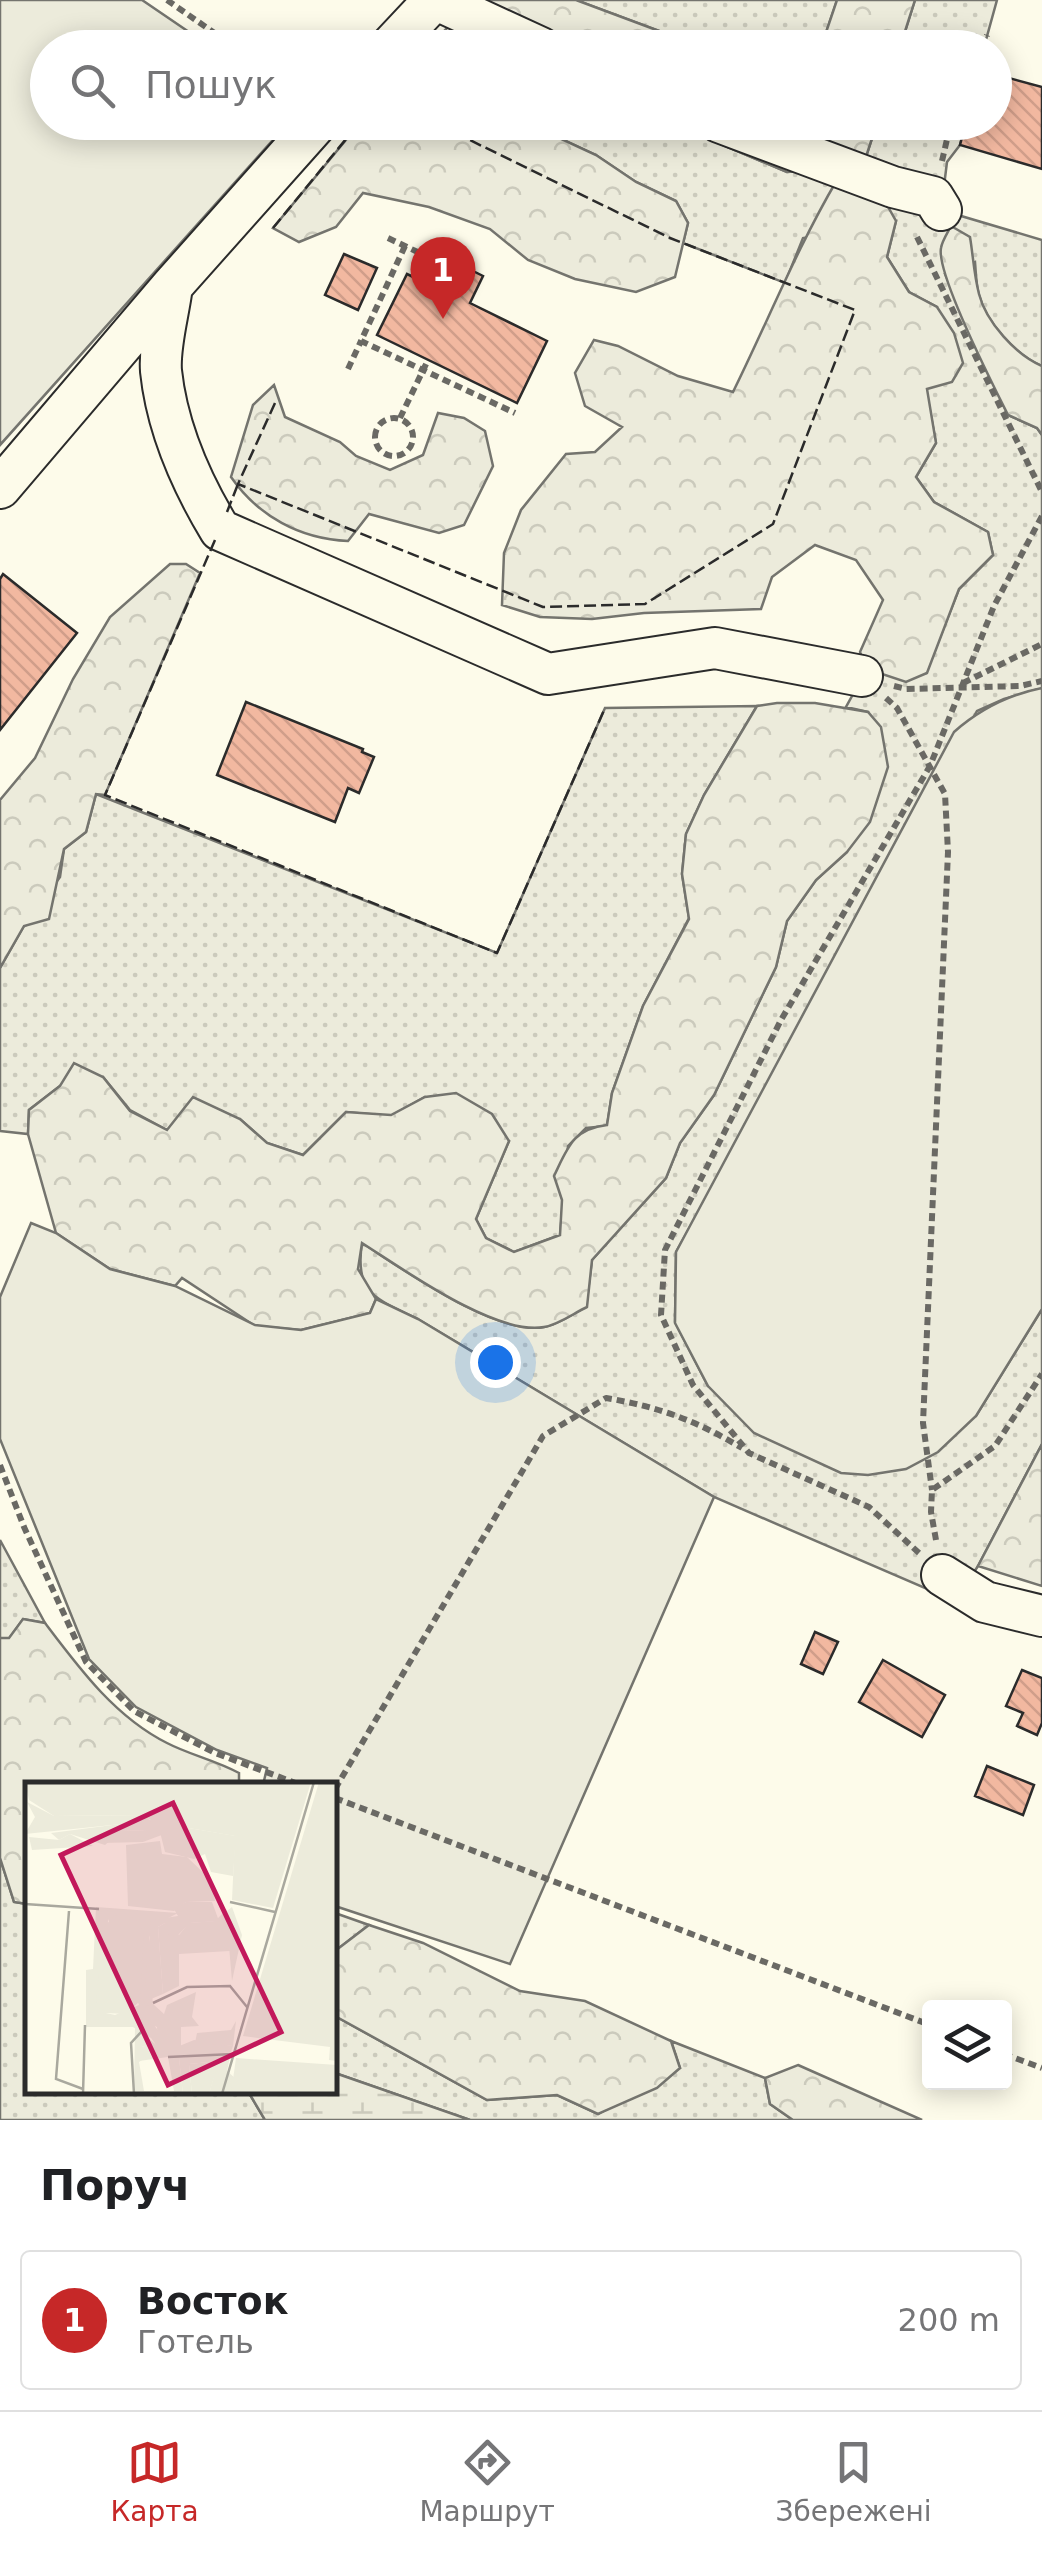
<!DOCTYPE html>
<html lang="uk">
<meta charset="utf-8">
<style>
:root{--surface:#fff;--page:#f6f6f6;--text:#202124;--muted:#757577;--line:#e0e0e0;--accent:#c62828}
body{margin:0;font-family:"DejaVu Sans",sans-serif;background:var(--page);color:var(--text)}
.controls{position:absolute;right:30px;bottom:30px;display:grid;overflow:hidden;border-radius:10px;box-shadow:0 5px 25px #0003}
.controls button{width:90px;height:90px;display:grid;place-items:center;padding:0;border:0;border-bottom:2px solid var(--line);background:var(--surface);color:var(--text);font:50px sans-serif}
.you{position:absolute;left:495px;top:1362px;width:35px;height:35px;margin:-25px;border:8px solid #fff;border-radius:50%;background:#1a73e8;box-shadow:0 0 0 15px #1a73e833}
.badge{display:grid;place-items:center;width:65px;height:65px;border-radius:50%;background:var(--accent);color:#fff;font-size:32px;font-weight:700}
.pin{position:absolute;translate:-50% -82px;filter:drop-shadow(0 2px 5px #0008)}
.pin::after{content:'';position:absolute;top:52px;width:35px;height:30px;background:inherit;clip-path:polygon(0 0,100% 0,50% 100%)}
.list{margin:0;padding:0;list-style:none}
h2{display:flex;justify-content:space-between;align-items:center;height:130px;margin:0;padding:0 40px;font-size:42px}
h2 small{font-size:32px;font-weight:400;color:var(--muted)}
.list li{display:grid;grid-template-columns:65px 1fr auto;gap:30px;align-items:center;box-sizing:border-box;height:140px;margin:0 20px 20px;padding:0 20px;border:2px solid var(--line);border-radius:10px}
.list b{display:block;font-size:38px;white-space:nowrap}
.list p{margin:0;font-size:32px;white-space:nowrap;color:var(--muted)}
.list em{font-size:32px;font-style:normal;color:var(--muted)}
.icon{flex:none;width:55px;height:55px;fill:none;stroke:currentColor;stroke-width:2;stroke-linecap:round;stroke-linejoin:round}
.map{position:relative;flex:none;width:1042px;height:2120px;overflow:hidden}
.search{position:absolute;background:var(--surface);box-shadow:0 5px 25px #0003;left:30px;right:30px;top:30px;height:110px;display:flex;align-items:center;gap:25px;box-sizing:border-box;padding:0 35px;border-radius:55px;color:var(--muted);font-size:38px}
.sheet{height:290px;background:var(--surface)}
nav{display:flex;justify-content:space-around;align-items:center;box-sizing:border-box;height:140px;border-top:2px solid var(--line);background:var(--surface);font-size:28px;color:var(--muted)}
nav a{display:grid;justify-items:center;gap:5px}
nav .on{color:var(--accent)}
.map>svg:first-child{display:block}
.grass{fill:url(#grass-dots);stroke:#74746e;stroke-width:2.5}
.forest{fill:url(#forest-crowns);stroke:#74746e;stroke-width:2.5}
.wetland{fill:url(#wetland-marsh);stroke:#74746e;stroke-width:2.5}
.garden{fill:#ecebdb;stroke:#74746e;stroke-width:2.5}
.building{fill:url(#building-back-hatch);stroke:#2b2b2b;stroke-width:2.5}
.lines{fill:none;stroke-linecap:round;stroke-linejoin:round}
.minor-casing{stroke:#2b2b2b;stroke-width:44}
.path{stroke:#6a6964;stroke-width:6;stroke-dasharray:8 5;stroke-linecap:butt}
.minor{stroke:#fdfbea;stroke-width:40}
.fence{stroke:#2b2b2b;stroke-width:2.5;stroke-dasharray:12 5;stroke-linecap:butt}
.inset-road{fill:none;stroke:#a9a89e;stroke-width:2.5}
.view{fill:#c2185b;fill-opacity:0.15;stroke:#c2185b;stroke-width:5}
.inset-edge{fill:none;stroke:#2b2b2b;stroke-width:5}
</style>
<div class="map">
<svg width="1042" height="2120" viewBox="0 0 1042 2120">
<defs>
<pattern id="grass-dots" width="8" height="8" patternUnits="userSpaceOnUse" patternTransform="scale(2.5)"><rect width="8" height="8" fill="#ecebdb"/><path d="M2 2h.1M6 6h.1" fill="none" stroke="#cbcabc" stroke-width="1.8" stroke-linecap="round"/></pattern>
<pattern id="forest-crowns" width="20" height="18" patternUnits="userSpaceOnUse" patternTransform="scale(2.5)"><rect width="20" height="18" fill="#ecebdb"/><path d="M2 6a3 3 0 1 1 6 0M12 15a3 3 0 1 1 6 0" fill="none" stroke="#cbcabc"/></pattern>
<pattern id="wetland-marsh" width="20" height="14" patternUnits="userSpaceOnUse" patternTransform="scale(2.5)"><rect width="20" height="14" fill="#ecebdb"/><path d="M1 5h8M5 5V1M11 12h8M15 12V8" fill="none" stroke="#cbcabc"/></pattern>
<pattern id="building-back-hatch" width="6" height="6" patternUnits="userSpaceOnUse" patternTransform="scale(2.5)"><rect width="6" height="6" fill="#f2b8a0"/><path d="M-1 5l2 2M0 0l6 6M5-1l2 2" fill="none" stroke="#d09e8a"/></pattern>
</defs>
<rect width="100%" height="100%" fill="#fdfbea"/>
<path class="grass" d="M576,0H837L821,48L702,47Z
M915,0H997L984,47L900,48Z
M448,27L495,47L428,48Z
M527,123H671L787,172L863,166L877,123H966L960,145L947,162L941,210L1042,240V366C1016,355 986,322 979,295C976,285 976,273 975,262L945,274L1008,415L1037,428L1042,435V688L1004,699L977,711L676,1252L675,1322L708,1386L976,1416L1042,1309V1444L978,1566L955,1601L714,1497L418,1319C376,1299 354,1294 362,1243C403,1269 495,1336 544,1327C558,1325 574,1313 586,1307L592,1260L666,1178L680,1143L714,1095L776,967L787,921L816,880L847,852L868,712L846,707L867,669L926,673L959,589L993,555L988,532L934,502L916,477L936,443L926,389L937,307L909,292L887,257L896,221L803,238L785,283L683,243L688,223L676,201L636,182L596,155Z
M757,706L704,795L686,834L682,874L689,918L643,1006L612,1093L607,1126L586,1128L568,1146L560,1235L514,1252L486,1238L476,1219L509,1141L425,1097L391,1116L346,1112L303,1155L267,1143L240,1119L167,1130L130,1110L103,1077L60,1086L29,1110L28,1134L0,1131V968L24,926L60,877L64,849L86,832L96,794L497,953L605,708Z
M0,1540L45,1623L23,1619L9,1639L0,1638Z
M0,1858L14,1902L27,1904L28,2092L249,2093L265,2120H0Z
M335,1913L369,1925L335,1951Z
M335,2016L487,2100L557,2095L598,2114L680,2068L671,2041L765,2078L770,2104L793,2120H470L335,2073Z"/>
<path class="forest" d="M468,0H576L702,47H495L448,27Z
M837,0H915L900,47H821Z
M360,123H527L596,155L636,182L676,201L688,223L675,277L636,292L575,279L528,260L490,229L429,207L363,193L336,227L299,242L273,228Z
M671,123H877L863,166L787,172Z
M837,180L883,198L896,221L887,257L909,292L937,307L954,333L963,363L952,382L927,389L936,443L916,477L934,502L988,532L993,555L959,589L927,673L906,682L867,669L860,652L883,600L856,560L815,545L772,577L761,609L644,613L592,619L540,617L502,605L504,553L521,510L566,454L595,452L622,427L585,406L575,373L594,340L618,346L678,376L733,392C768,321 797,248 837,180Z
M951,226L970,237C973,255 974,275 979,294C986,322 1016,355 1042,366V435L1037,428L1008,415C994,387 936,274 941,248C942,241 948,232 951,226Z
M274,385L285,417L340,442L356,456L390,470L423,455L438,413L464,418L485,431L493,466L464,525L439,533L369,514L348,541C300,539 258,516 231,477L253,405Z
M170,564H186L200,573L105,795L96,794L86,832L64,849L49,919L24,926L0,968V800L35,758L73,679L110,617Z
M777,703H815L868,712L881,727L888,767L870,822L847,852L816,880L787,921L776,967L714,1095L680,1143L666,1178L592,1260L587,1307C574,1313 558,1325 544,1327C496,1336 403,1269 362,1243L358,1269L376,1299L370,1313L301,1330L255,1326L182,1278L175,1286L110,1269L56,1233L28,1134L29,1110L60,1086L74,1063L103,1077L130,1111L167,1130L193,1097L240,1119L267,1143L303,1155L346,1112L391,1115L425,1097L456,1093L492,1114L509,1141L476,1219L486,1238L514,1252L560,1235L562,1200L554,1176C568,1147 573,1129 607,1125L612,1093L643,1006L689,919L682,874L686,834L704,795L757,706Z
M1042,1444V1586L978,1566Z
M23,1619L45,1623C79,1668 115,1717 167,1743C190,1755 215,1760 239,1773V1785H28L27,1904L14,1902L0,1858V1638H9Z
M369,1925L423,1943L520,1991L585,2001L671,2041L680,2068L657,2088L598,2114L557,2095L487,2100L335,2016V1951Z
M798,2065L922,2120H793L770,2104L765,2078Z"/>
<path class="wetland" d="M335,2073L470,2120H265L249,2093L335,2092Z"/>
<path class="garden" d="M0,0H142L211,47L48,48V122L288,123L0,445Z
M1042,688V1309L976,1416L938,1452L906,1469L868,1475L841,1473L754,1433L708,1386L675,1323L676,1252L954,732C980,709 1007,695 1042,688Z
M31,1223L56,1233L110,1269L175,1286L255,1325L301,1330L370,1313L376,1299L418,1319L714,1497L510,1964L335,1906V1785H263L267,1768L217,1750L136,1707L89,1659L0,1439V1297Z"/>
<path class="building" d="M994,74L1042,87V169L960,145L966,122H994Z
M344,254L377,268L358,310L325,295Z
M457,263L483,276L470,303L547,341L517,403L377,335L407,274L443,291Z
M3,574L77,633L0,730V579Z
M246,702L363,749L362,752L374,757L359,793L348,788L335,822L217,775Z
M815,1632L838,1642L823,1674L801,1664Z
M883,1660L945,1695L922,1737L859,1702Z
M1022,1670L1042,1678V1723L1037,1735L1017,1726L1023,1713L1006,1706Z
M987,1766L1034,1785L1023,1815L975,1796Z"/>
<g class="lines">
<g class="minor-casing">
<path id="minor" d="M437,0L541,48
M389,48L434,0
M719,122L893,187L933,197L941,210
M172,286C169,312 159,345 161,371C167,428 191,482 220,530L548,674L715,648L862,676
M0,488L172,286L318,122
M942,1575L985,1602L1042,1616"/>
</g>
<path class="path" d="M167,0L236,48
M982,48L987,35
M942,161L951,122
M917,237L1042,492
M388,238L443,264
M405,246L361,341L515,413
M348,369L361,341
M375 437a19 19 0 1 1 38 0a19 19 0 1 1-38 0Z
M400,418L428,360
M963,683L1042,644
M894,686L906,689L1020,686L1042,681
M886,698L897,708L945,794L948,852L923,1423L932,1490
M0,1465L24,1527L86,1662L134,1711L215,1753L301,1785
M936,1540L931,1512L932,1490L995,1446L1042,1374
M919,1553L869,1507L749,1453L693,1385L661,1315L665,1250L781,1020L930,766L994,606L1042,516
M335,1789L543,1436L606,1398C659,1407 695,1420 742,1448
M335,1798L930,2025
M1004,2054L1042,2068"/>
<use href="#minor" class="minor"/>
<path class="fence" d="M273,228L360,122
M275,403L238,484L543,607L645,604L773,524L855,310L670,238L433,122
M227,512L238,484
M215,540L105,795L497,953L605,708"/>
</g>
<g transform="translate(25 1782)">
<rect width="312" height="312" fill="#fdfbea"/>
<path d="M0,0H286L248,126L207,118L210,54L158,45L118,60L122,49L97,48L80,63L45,52L34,58L26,51L126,38L117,33L29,34L4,18ZM71,125L153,131L128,144L124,156L129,243L147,267L169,258L208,264L206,270L154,276L158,312H127L149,309L143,275L114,279L123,273L117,264L135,268L126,256L108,245H61V188L68,187ZM83,137L114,223L90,233L81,231ZM202,127L205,169L154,172V204L138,212L133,145L140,141L154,153L164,141L190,139ZM194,279L184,312H167L164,282Z" fill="#ecebdb" fill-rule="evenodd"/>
<path d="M158,45L211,54L208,94L186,90L180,72L169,77L140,70L135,50ZM97,48L122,49V53L118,60L77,61ZM45,52L68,64L7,68L4,55L34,58ZM161,120H187L194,139L165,141L151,155L143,152L140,141L133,145L138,212L126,217L120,205L126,138L153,134L149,127ZM207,125L217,153L207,199L201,130ZM171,210L167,235L174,244L156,245V273H150L133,260L132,245L120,240L121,224L128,222L139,232L142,223ZM211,239L208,264L170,261L172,251L206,248ZM110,245L141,271L117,264L124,273L114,280L119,309H150L109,312ZM206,270L202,289L228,312H184L193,279L164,282L167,312H158L154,276Z" fill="#ecebdb"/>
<path d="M2,20L29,34L118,33L126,39L0,52L10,35Z" fill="#ecebdb"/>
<path d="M211,276L312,283V312H206Z" fill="#ecebdb"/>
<path d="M294,0H312V279L304,278L305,265L218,254ZM135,59L137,72L162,75L187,99L190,119L161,120L149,129L103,124L101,63ZM90,133L109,136L119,149L115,219L101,232L81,231L71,221L78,146Z" fill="#ecebdb"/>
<path class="inset-road" d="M205,120L250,130M0,122L74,127M44,129L31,297L58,307M128,221L162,205L205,204L222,225M143,275L208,272M58,312L60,243M109,312L106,261L117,249M197,312L289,0"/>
<path class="view" d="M148,21L256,250L143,303L36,73Z"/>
<rect width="312" height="312" class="inset-edge"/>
</g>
</svg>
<div class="controls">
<button><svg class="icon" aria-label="layers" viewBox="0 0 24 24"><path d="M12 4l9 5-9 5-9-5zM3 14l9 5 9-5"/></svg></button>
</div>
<div class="you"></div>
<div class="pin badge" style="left:443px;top:319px">1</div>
<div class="search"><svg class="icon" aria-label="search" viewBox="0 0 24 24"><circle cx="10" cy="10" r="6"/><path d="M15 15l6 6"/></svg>Пошук</div>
</div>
<section class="sheet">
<h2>Поруч<small></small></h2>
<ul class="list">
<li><span class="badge">1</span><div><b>Восток</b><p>Готель</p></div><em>200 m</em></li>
</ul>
</section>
<nav>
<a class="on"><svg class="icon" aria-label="map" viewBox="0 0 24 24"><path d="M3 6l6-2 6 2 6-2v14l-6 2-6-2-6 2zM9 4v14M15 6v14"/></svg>Карта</a>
<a><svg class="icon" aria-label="directions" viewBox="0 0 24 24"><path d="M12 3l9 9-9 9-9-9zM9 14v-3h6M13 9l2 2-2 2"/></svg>Маршрут</a>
<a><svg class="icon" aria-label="saved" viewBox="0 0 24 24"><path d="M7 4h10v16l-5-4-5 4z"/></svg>Збережені</a>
</nav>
